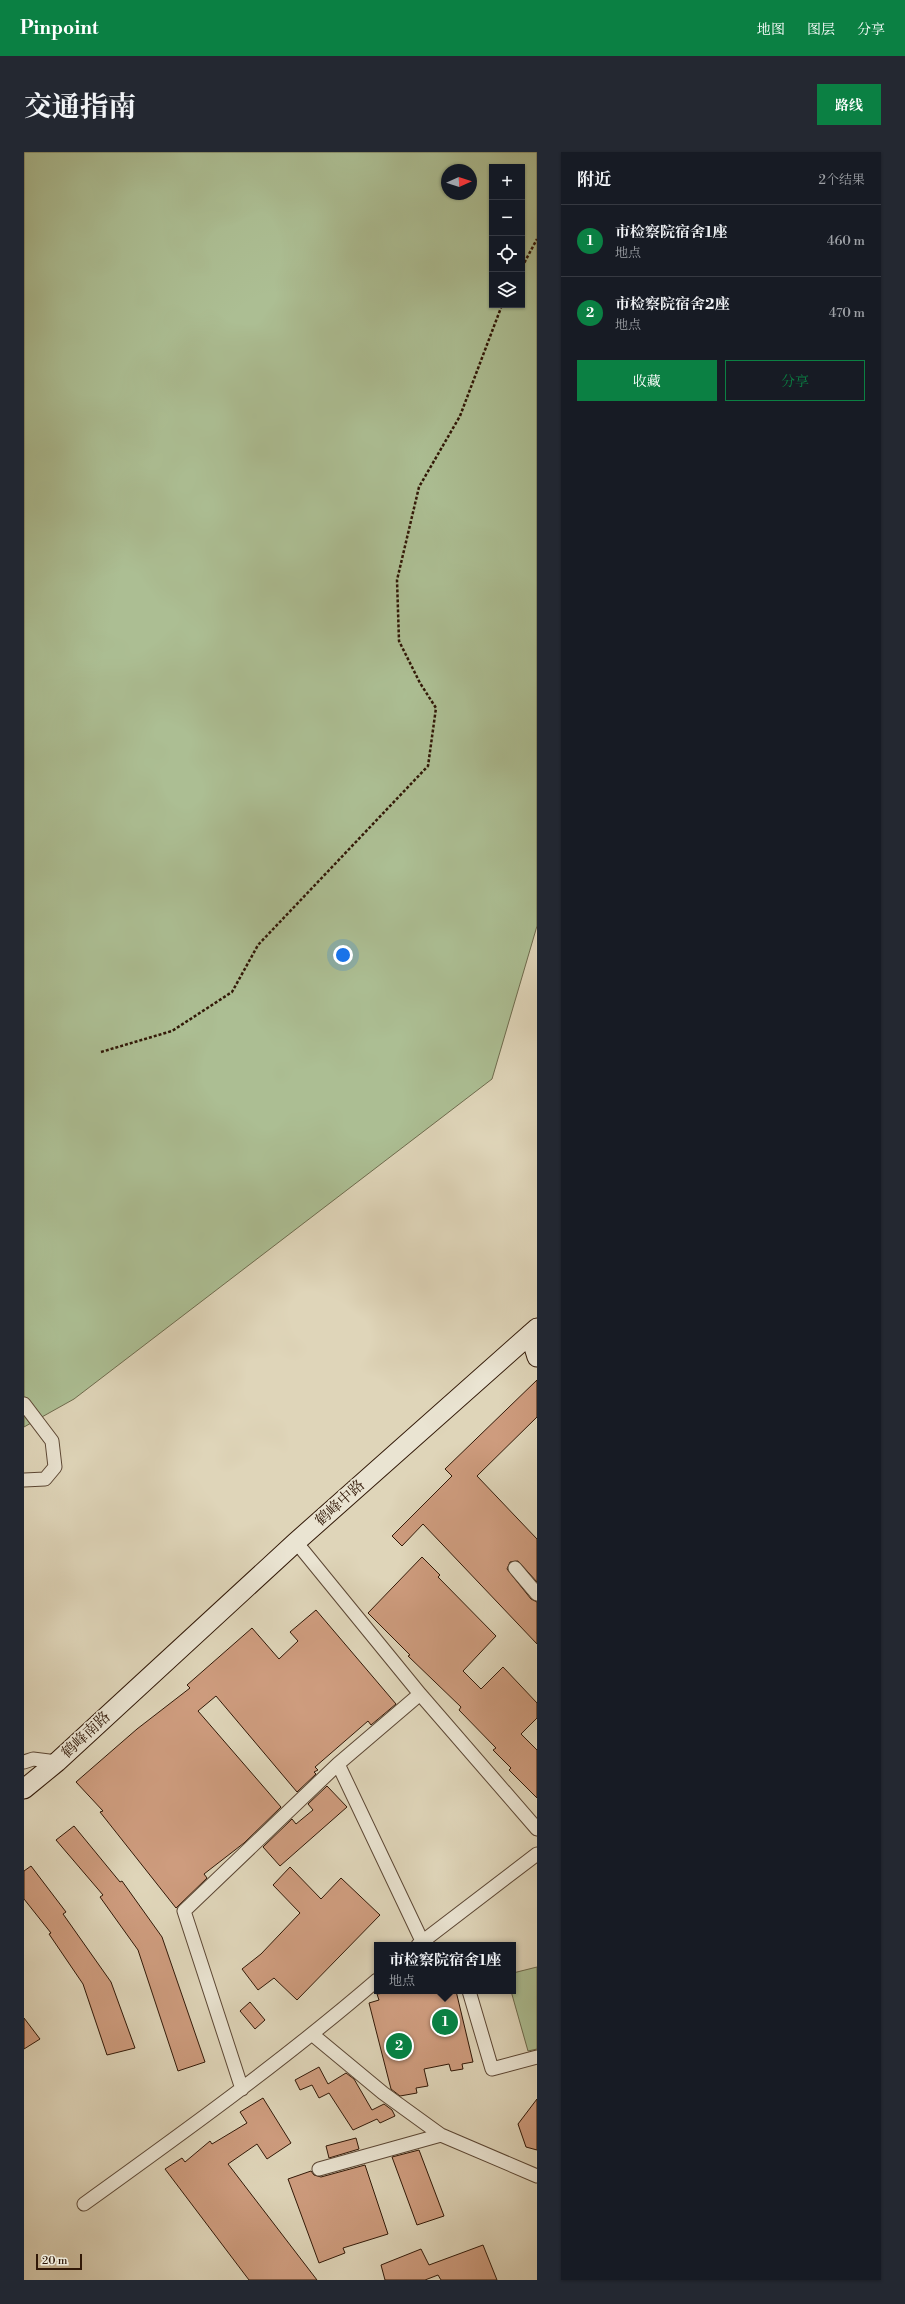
<!DOCTYPE html>
<html lang="zh">
<meta charset="utf-8">
<style>
:root{--surface:#171b24;--page:#242831;--text:#f1f3f6;--muted:#9ea1a6;--line:#363941;--accent:#0b8043}
body{margin:0;font-family:"Libre Bodoni","Noto Serif SC",serif;background:var(--page);color:var(--text)}
.controls{position:absolute;right:12px;top:12px;display:grid;overflow:hidden;border-radius:0px;box-shadow:0 1px 3px #0004}
.controls button{width:36px;height:36px;display:grid;place-items:center;padding:0;border:0;border-bottom:1px solid var(--line);background:var(--surface);color:var(--text);font:20px sans-serif}
.compass{position:absolute;left:417px;top:12px;width:36px;height:36px;border-radius:50%;background:var(--surface);box-shadow:0 1px 3px #0004;rotate:87deg}
.scale{position:absolute;left:12px;bottom:10px;width:46px;box-sizing:border-box;padding-left:4px;border:2px solid #311807;border-top:0;font-size:11px;line-height:14px;white-space:nowrap;color:#311807;-webkit-text-stroke:3px #eae4d2;paint-order:stroke}
.you{position:absolute;left:319px;top:803px;width:14px;height:14px;margin:-10px;border:3px solid #fff;border-radius:50%;background:#1a73e8;box-shadow:0 0 0 6px #1a73e833}
.badge{display:grid;place-items:center;width:26px;height:26px;border-radius:50%;background:var(--accent);color:#fff;font-size:13px;font-weight:700}
.pin{position:absolute;translate:-50% -50%;border:2px solid #fff;box-shadow:0 1px 4px #0006}
.popup{position:absolute;left:350px;top:1790px;width:142px;height:52px;box-sizing:border-box;display:grid;place-content:center;border-radius:0px;background:var(--surface);filter:drop-shadow(0 1px 3px #0005);font-size:13px;white-space:nowrap;color:var(--muted)}
.popup b{font-size:15px;color:var(--text)}
.popup::after{content:'';position:absolute;left:50%;top:100%;margin-left:-8px;border:8px solid transparent;border-top-color:var(--surface)}
.list{margin:0;padding:0;list-style:none}
h2{display:flex;justify-content:space-between;align-items:center;height:52px;margin:0;padding:0 16px;font-size:17px}
h2 small{font-size:13px;font-weight:400;color:var(--muted)}
.list li{display:grid;grid-template-columns:26px 1fr auto;gap:12px;align-items:center;box-sizing:border-box;height:72px;padding:0 16px;border-top:1px solid var(--line)}
.list b{display:block;font-size:15px;white-space:nowrap}
.list p{margin:0;font-size:13px;white-space:nowrap;color:var(--muted)}
.list em{font-size:13px;font-style:normal;color:var(--muted)}
.actions{display:flex;gap:8px;padding:12px 16px}
.actions a{flex:1;padding:9px 0;border:1px solid var(--accent);border-radius:0px;text-align:center;font-size:14px;color:var(--accent)}
.actions .main{background:var(--accent);color:#fff}
.icon{flex:none;width:22px;height:22px;fill:none;stroke:currentColor;stroke-width:2;stroke-linecap:round;stroke-linejoin:round}
.map{position:relative;flex:none;width:513px;height:2128px;overflow:hidden;border-radius:0px}
header{display:flex;align-items:center;gap:24px;box-sizing:border-box;height:56px;padding:0 20px;background:var(--accent);color:#fff}
header strong{font-size:19px}
nav{display:flex;gap:22px;margin-inline-start:auto;font-size:14px}
.intro{display:flex;align-items:center;justify-content:space-between;box-sizing:border-box;height:96px;padding:0 24px}
h1{margin:0;font-size:28px}
.button{padding:10px 18px;border-radius:0px;background:var(--accent);color:#fff;font-size:14px;font-weight:700}
main{display:flex;gap:24px;padding:0 24px}
aside{flex:1;background:var(--surface);border-radius:0px;box-shadow:0 1px 3px #0004}
.map>svg:first-child{display:block}
.green{fill:#acbe93;stroke:#6e6b4d;fill-rule:evenodd}
.building{fill:#ce9c7e;stroke:#311807}
.lines{fill:none;stroke-linecap:round;stroke-linejoin:round}
.street-casing{stroke:#5c4734;stroke-width:15}
.secondary-casing{stroke:#311807;stroke-width:21}
.path{stroke:#311807;stroke-width:2.5;stroke-dasharray:3 2;stroke-linecap:butt}
.street{stroke:#eae4d2;stroke-width:13}
.secondary{stroke:#eae4d2;stroke-width:19}
.labels{text-anchor:middle;dominant-baseline:central;stroke-width:3.5;stroke-linejoin:round;paint-order:stroke}
.street-label{font-size:15px;fill:#311807;stroke:#eae4d2}
</style>
<header>
<strong>Pinpoint</strong>
<nav><a>地图</a><a>图层</a><a>分享</a></nav>
</header>
<div class="intro"><h1>交通指南</h1><a class="button">路线</a></div>
<main>
<div class="map">
<svg width="513" height="2128" viewBox="0 0 513 2128">
<rect width="100%" height="100%" fill="#dfd5b9"/>
<filter id="stains"><feTurbulence type="fractalNoise" baseFrequency=".005" numOctaves="4"/><feColorMatrix values="0 0 0 0 .2 0 0 0 0 .09 0 0 0 0 .02 0 0 0 .5 -.17"/></filter>
<radialGradient id="worn" r=".72"><stop offset=".6" stop-color="#630" stop-opacity="0"/><stop offset="1" stop-color="#630" stop-opacity=".3"/></radialGradient>
<path class="green" d="M0,0H513V774L468,927L50,1247L0,1275ZM468,15H498V153H468ZM423,18H447V42H423Z
M513,1815V1897L504,1899L487,1839L489,1821Z"/>
<path class="building" d="M513,1228V1265L453,1324L513,1387V1430L494,1409L486,1410L483,1417L507,1447L513,1450V1492L399,1372L378,1394L368,1384L428,1324L421,1317Z
M398,1405L416,1423L414,1425L472,1484L439,1519L457,1537L479,1515L513,1551V1566L497,1582L513,1598V1646L485,1618L487,1616L469,1598L472,1596L435,1558L437,1555L384,1504L386,1503L344,1461Z
M292,1458L372,1552L347,1573L344,1569L291,1615L294,1618L290,1620L292,1622L273,1640L192,1544L174,1559L257,1655L220,1691L180,1722L183,1726L152,1756L76,1660L79,1659L52,1630L113,1577L166,1536L163,1533L228,1476L255,1507L274,1489L266,1480Z
M303,1634L323,1655L256,1714L239,1695L268,1667L272,1672L289,1658L284,1652Z
M50,1674L96,1730L98,1729L138,1785L181,1910L154,1919L114,1798L76,1745L79,1743L32,1688Z
M7,1714L42,1760L39,1762L87,1830L111,1896L83,1903L59,1832L25,1782L27,1781L0,1747V1719Z
M266,1715L297,1747L317,1726L356,1763L273,1848L250,1826L234,1838L218,1817L237,1802L276,1761L249,1733Z
M375,1839H432L449,1910L438,1912L439,1917L427,1919L425,1912L400,1917L404,1934L392,1936L393,1941L376,1944L367,1937L345,1851L355,1848L353,1842Z
M226,1850L241,1868L231,1877L216,1859Z
M0,1866L16,1887L0,1897Z
M295,1915L304,1932L322,1921L330,1927L348,1958L360,1952L368,1958L371,1964L356,1971L353,1967L329,1978L305,1941L295,1946L288,1933L276,1938L271,1928Z
M239,1946L267,1991L243,2007L233,1992L204,2012L293,2128H225L141,2017L158,2006L161,2010L186,1989L188,1992L223,1971L216,1960Z
M513,1947V1998L502,1995L494,1972Z
M332,1986L335,1997L305,2006L302,1994Z
M395,1998L420,2064L393,2073L368,2005Z
M341,2013L364,2082L319,2096L321,2101L295,2111L264,2027L287,2019L290,2023L297,2025Z
M459,2093L473,2128H417L414,2123L401,2128H361L357,2113L397,2097L405,2113Z"/>
<g class="lines">
<g class="street-casing">
<path id="street" d="M0,1252L28,1289L31,1315L21,1327L0,1328
M272,1390L396,1542L513,1677
M491,1416L513,1442
M396,1542L314,1612L398,1789
M0,1610L9,1607L33,1610
M394,1793L513,1702
M445,1839L468,1917L513,1905
M289,1883L359,1941L417,1983L513,2024
M218,1937L160,1759L314,1612
M295,2017L417,1983
M60,2052C160,1980 260,1908 353,1828"/>
</g>
<g class="secondary-casing">
<path id="secondary" d="M506,1182L513,1205
M0,1637L33,1610L272,1390L513,1176"/>
</g>
<path class="path" d="M498,115L513,87
M77,900L148,879L208,840L234,793L404,614L412,556L396,531L375,489L373,428L395,335L436,264L478,153"/>
<use href="#street" class="street"/>
<use href="#secondary" class="secondary"/>
</g>
<g class="labels">
<g class="street-label">
<text transform="translate(316 1351) rotate(-42)">鹤峰中路</text>
<text transform="translate(62 1583) rotate(-43)">鹤峰南路</text>
</g>
</g>
<rect width="100%" height="100%" filter="url(#stains)"/>
<rect width="100%" height="100%" fill="url(#worn)"/>
</svg>
<div class="controls">
<button>+</button>
<button>−</button>
<button><svg class="icon" aria-label="locate" viewBox="0 0 24 24"><circle cx="12" cy="12" r="6"/><path d="M12 2v4M12 18v4M2 12h4M18 12h4"/></svg></button>
<button><svg class="icon" aria-label="layers" viewBox="0 0 24 24"><path d="M12 4l9 5-9 5-9-5zM3 14l9 5 9-5"/></svg></button>
</div>
<svg class="compass" viewBox="-18 -18 36 36"><path d="M0-13l5 13h-10z" fill="#e53935"/><path d="M0 13l5-13h-10z" fill="#9ea1a6"/></svg>
<div class="scale">20 m</div>
<div class="you"></div>
<div class="pin badge" style="left:421px;top:1870px">1</div>
<div class="popup"><b>市检察院宿舍1座</b>地点</div>
<div class="pin badge" style="left:375px;top:1894px">2</div>
</div>
<aside>
<h2>附近<small>2个结果</small></h2>
<ul class="list">
<li><span class="badge">1</span><div><b>市检察院宿舍1座</b><p>地点</p></div><em>460 m</em></li>
<li><span class="badge">2</span><div><b>市检察院宿舍2座</b><p>地点</p></div><em>470 m</em></li>
</ul>
<div class="actions"><a class="main">收藏</a><a>分享</a></div>
</aside>
</main>
